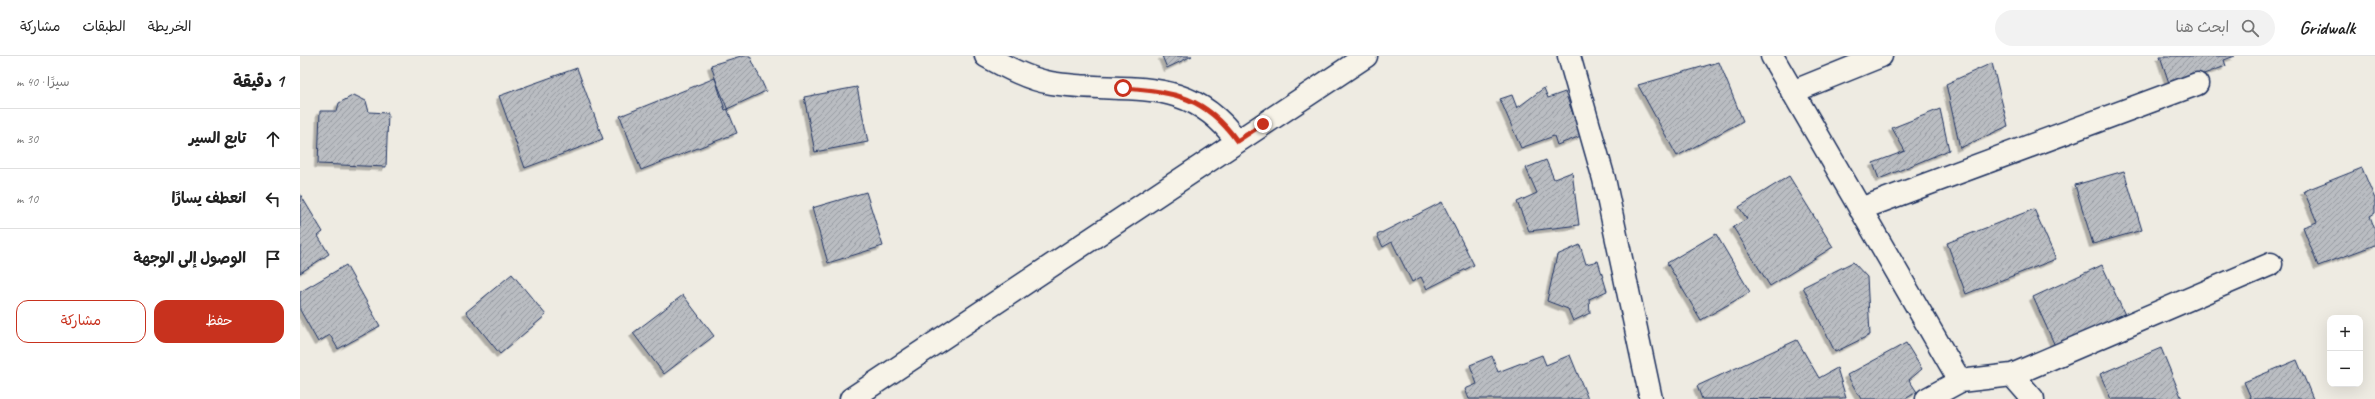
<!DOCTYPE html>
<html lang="ar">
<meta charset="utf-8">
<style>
:root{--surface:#fff;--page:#f2f2f2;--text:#222;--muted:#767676;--line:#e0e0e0;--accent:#c8321e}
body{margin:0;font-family:Caveat,"Playpen Sans Arabic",sans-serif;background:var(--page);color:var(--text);direction:rtl}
.controls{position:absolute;right:12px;bottom:12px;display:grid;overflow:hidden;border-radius:8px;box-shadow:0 4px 16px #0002}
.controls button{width:36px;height:36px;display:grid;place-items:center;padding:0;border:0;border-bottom:1px solid var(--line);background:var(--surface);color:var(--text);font:20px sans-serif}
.stop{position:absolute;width:12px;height:12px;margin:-9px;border:3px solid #c8321e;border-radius:50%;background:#fff}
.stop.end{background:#c8321e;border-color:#fff;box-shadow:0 1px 4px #0008}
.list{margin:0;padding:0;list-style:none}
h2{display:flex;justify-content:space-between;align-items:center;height:52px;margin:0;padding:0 16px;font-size:17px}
h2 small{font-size:13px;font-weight:400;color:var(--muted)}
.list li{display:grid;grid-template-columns:26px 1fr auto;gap:12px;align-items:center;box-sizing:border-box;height:60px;padding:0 16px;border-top:1px solid var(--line)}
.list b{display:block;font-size:15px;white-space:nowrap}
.list em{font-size:13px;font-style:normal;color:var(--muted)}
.actions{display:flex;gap:8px;padding:12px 16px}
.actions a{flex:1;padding:9px 0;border:1px solid var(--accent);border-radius:12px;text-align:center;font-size:14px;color:var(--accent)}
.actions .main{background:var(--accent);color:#fff}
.icon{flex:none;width:22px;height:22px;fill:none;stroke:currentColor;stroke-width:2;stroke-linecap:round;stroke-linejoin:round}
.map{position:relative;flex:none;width:2075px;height:343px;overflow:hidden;direction:ltr}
header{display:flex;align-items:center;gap:24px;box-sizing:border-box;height:56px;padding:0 20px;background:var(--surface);border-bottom:1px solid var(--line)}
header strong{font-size:19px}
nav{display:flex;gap:22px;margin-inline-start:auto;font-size:14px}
.search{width:280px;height:36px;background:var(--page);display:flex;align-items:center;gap:10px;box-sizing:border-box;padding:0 14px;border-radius:22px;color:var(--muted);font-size:15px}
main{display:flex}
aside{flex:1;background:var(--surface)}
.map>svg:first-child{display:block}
.building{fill:url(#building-hatch);stroke:#1b2f5e;filter:url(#shadow)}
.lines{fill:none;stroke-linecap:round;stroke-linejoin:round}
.minor-casing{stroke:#1b2f5e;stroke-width:25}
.minor{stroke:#f7f3e8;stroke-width:22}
.route{stroke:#c8321e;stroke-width:5}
</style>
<header>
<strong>Gridwalk</strong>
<div class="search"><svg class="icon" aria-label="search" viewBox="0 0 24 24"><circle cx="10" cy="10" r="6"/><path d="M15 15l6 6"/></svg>ابحث هنا</div>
<nav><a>الخريطة</a><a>الطبقات</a><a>مشاركة</a></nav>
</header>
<main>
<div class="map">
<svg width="2075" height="343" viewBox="0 0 2075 343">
<defs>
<pattern id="building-hatch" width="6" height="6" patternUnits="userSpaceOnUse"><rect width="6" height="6" fill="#babdc2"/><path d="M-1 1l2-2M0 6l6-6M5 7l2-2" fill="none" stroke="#969aa1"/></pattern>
<filter id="shadow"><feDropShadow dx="-3.5" dy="3.5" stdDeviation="0" flood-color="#0004"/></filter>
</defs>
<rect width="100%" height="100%" fill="#eeebe2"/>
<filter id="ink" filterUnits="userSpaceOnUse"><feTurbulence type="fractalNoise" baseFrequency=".025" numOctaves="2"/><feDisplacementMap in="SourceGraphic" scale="8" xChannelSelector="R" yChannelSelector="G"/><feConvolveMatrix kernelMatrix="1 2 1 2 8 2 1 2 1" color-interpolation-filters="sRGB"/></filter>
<g filter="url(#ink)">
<path class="building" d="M441,0H450L466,35L425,54L411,9Z
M862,0H892L867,12Z
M1860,0H1935L1924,4L1926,10L1870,30Z
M1419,6L1443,65L1377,100L1338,29Z
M1692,7L1708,70L1660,92L1646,28Z
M277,12L303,83L225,112L199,40Z
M415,22L437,77L341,114L320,60Z
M557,31L568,86L515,96L504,41Z
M1244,32L1248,42L1265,36L1281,80L1257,89L1254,80L1221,92L1200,43L1212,39L1217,52Z
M54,39L66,45L69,56L88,57L86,111L18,108L20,55H37L39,47Z
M1640,53L1649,94L1579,123L1573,107L1605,95L1592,72Z
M1246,104L1254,123L1272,116L1279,169L1229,175L1217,146L1237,137L1226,112Z
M2062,112L2075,143V157L2070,160L2075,174V189L2018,210L2003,171L2017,166L2004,135Z
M1824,115L1842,174L1793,188L1775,129Z
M1489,120L1533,191L1470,230L1433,171L1447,163L1439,151Z
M566,136L583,190L528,207L512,152Z
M0,138L23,176L18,180L29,198L0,217Z
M1142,146L1174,209L1127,233L1121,221L1112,226L1092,186L1083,191L1077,179Z
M1734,153L1756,203L1666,238L1647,187Z
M1416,178L1450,236L1401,264L1367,207Z
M1280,189L1286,208L1298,205L1307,235L1289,243L1290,257L1273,265L1268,253L1247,245L1257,199Z
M1553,206L1567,221L1570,279L1535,296L1503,231Z
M46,209L80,270L38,293L30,279L18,286L0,254V236Z
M1802,209L1825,259L1756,292L1733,241Z
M212,218L246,259L200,298L166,256Z
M383,239L414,280L364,318L333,277Z
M1497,284L1519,322L1537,312L1546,342L1402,343L1397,330Z
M1606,287L1622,313L1609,324L1617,336L1605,343H1561L1547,319Z
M1861,292L1882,343H1811L1800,318Z
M1242,299L1246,309L1270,299L1288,343H1169L1165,333L1177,328L1170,309L1192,300L1198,316Z
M1997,304L2013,343H1948L1951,342L1944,326Z"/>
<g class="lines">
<g class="minor-casing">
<path id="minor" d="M686,0C706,11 728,23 751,27C823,39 887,15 937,85
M1269,0L1304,123L1351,343
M1472,0L1660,325
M1492,36L1581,0
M1560,153L1897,28
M1712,319L1971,208
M551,343L1066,0
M1627,343L1660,325L1712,319L1733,343"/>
</g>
<use href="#minor" class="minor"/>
</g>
</g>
<g class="lines" filter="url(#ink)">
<path class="route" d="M823,32C873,35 906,41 937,85L963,68"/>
</g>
</svg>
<div class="controls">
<button>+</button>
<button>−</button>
</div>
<div class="stop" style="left:823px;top:32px"></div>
<div class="stop end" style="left:963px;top:68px"></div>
</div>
<aside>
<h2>1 دقيقة<small>سيرًا · 40 m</small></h2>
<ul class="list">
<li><svg class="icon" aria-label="ahead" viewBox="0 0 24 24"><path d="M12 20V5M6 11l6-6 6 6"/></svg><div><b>تابع السير</b></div><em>30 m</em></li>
<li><svg class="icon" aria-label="left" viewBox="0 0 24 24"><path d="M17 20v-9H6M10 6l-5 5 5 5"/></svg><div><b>انعطف يسارًا</b></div><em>10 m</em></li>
<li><svg class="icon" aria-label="arrive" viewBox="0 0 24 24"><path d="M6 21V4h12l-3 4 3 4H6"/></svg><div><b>الوصول إلى الوجهة</b></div></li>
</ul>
<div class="actions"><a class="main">حفظ</a><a>مشاركة</a></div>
</aside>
</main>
